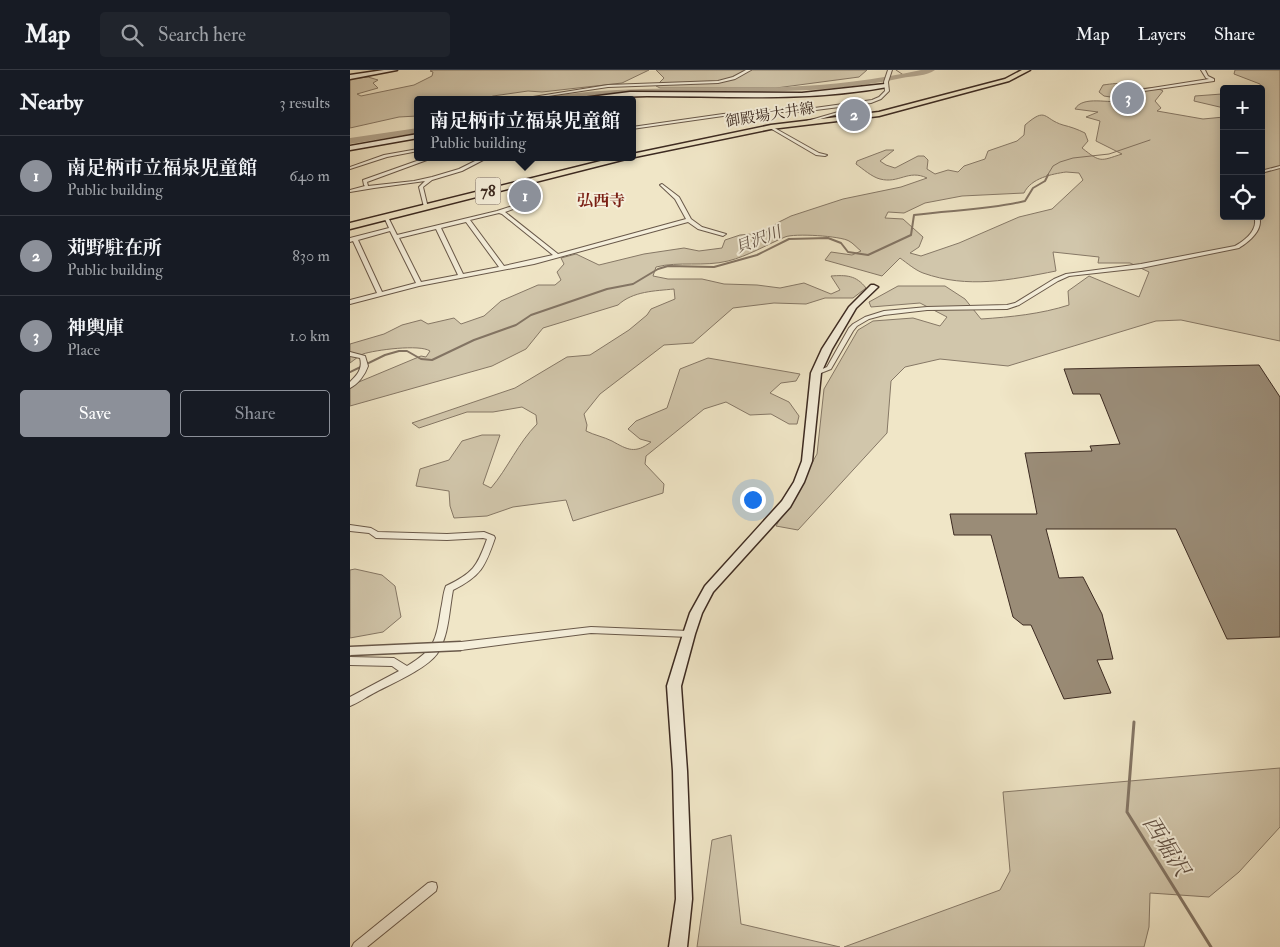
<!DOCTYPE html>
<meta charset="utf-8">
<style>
:root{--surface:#171b24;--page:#20242c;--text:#f1f3f6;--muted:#9ea1a6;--line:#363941;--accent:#8c9099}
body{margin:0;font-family:"IM FELL Double Pica","Noto Serif JP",serif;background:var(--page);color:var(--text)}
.controls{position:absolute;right:15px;top:15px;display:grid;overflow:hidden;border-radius:5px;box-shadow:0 2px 12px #0003}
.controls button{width:45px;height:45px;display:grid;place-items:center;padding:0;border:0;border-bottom:1px solid var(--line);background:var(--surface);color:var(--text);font:25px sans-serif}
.you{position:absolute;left:402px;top:429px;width:18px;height:18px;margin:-12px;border:4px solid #fff;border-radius:50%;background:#1a73e8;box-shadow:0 0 0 8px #1a73e833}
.badge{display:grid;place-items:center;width:32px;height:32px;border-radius:50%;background:var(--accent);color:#fff;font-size:16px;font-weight:700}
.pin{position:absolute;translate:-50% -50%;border:2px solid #fff;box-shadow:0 1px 5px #0006}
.popup{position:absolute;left:64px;top:26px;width:222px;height:65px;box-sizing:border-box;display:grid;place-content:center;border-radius:5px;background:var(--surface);filter:drop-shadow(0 1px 4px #0005);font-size:16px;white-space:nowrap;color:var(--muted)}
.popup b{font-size:19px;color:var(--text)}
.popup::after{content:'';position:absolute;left:50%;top:100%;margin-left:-10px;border:10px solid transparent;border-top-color:var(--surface)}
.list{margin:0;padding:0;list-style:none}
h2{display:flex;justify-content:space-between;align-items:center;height:65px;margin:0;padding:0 20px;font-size:21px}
h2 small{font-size:16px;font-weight:400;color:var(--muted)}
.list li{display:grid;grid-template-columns:32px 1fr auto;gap:15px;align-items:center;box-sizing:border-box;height:80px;padding:0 20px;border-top:1px solid var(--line)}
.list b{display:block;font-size:19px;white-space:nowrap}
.list p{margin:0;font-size:16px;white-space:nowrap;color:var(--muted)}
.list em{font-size:16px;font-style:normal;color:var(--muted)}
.actions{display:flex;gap:10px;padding:15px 20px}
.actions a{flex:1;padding:11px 0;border:1px solid var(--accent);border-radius:5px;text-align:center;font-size:18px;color:var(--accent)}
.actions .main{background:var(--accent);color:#fff}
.icon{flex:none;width:28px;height:28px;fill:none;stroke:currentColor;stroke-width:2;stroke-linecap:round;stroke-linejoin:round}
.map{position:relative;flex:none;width:930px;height:877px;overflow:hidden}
header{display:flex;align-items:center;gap:30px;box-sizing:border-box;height:70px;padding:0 25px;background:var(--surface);border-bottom:1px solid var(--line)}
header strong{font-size:24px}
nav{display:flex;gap:28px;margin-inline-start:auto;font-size:18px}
.search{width:350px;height:45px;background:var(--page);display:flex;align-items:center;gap:12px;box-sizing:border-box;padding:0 18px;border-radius:5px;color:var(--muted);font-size:19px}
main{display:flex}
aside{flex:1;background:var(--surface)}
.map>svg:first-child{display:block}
.green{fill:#d1c6ab;stroke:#867866;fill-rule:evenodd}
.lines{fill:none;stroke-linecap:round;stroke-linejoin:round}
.stream-far2{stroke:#837463;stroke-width:1}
.stream-far1{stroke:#837463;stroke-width:2}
.stream{stroke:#837463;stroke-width:3}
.river{fill:#b3a68f;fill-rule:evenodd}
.building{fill:#9a8c77;stroke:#3c2a21}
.street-casing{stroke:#69594a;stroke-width:2}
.secondary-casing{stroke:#3c2a21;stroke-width:3}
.primary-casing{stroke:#3c2a21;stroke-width:3}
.street{fill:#f5efdb;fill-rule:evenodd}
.secondary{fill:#f5efdb;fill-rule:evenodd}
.primary{fill:#f0e6c7;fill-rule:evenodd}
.street-bridge-casing{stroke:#69594a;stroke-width:11;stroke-linecap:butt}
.street-bridge{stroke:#f5efdb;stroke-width:8}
.labels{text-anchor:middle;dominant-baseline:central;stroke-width:4;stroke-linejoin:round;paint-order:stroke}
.far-street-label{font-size:15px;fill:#3c2a21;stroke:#f5efdb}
.shield{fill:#f5efdb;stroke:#746559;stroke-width:1}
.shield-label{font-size:16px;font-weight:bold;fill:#3c2a21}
.far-neighbourhood-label{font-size:16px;font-weight:bold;fill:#7a1f14;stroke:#f5efdb}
.far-water-label{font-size:16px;font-style:italic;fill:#604f42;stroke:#f5efdb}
.near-water-label{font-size:22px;font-style:italic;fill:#604f42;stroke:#f5efdb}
</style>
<header>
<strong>Map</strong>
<div class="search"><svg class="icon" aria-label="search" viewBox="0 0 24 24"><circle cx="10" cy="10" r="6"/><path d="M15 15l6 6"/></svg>Search here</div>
<nav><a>Map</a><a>Layers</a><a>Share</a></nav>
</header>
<main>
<aside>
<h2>Nearby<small>3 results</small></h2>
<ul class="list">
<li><span class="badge">1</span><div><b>南足柄市立福泉児童館</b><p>Public building</p></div><em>640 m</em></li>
<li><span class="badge">2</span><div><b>苅野駐在所</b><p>Public building</p></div><em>830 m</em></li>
<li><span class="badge">3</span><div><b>神輿庫</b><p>Place</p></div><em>1.0 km</em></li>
</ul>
<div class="actions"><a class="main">Save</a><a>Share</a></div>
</aside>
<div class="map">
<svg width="930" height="877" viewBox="0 0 930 877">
<rect width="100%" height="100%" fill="#f0e6c7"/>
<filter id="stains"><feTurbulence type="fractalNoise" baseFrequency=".004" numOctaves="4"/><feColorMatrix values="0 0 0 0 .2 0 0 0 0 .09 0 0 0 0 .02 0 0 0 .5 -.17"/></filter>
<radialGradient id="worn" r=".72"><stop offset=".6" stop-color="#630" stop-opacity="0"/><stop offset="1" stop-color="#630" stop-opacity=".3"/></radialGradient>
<path class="green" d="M82,0H299L272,13L192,22L178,21L143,26L134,30H68L67,46L49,47L0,58V9L18,7L28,10L23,13L28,18L7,24L11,26L64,15L82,6L83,2L80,1Z
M306,0H517L509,7L426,18H310L306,16L314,8Z
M885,0H930V271L831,250L806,251L658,296L590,289L555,297L541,311L537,363L448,460L426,456L467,384L474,319L508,260L523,251L563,248L590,256L597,247L570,233L521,237L519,232L548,216H595L615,229L631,249C661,247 691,244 719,235L718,221L739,206L789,227L799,202L780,193H748L749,187L703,182L706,201C660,210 618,219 573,203C565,200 557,193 550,188L532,206L475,190L481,182L502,185L511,181C507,178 503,173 499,171C491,166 444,163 435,167C416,175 398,186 378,191C354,197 329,191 306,197L303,206L318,209H352L374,214L407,215L430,218L454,213L481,224L490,220L481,206C496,205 506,205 516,218L503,228H475L456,234L424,233L383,238L343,273L314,275L250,324L234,344L237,355L236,361C244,365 254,367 262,371C278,380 285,384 301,372L290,369L278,359L286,351L317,338L330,299L358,288L450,304L446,311L431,313L420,323L439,332L449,346L447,354H439L421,344L400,345L376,332L354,339L296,386L295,394L314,414L313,423L223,451L216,430L163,437L137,446L104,448L100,436L99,421L66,416L70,399L99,390L112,371L132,365H150L133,414L141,418C158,398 168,373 187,354L186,345L172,337L143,342H117L69,358L62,353L165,318L217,287L240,285L279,260L297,245L301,239L325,229L324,219C305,221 283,221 268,235L193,258L176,279L142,296L0,336V319L4,314L71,286L76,287L80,281C70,274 25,280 13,284C9,286 4,290 0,293V274L34,264L52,255L71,250L78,254L104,248L111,254L134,246L151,231L188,215H205L211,210L207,202L214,194L211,188L226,184L249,195L294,184L334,178L349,181L372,178L375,170L390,165L415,163L427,153L441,146L493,129L551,117L577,108C558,99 549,114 530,109C522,107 513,99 506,94L507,91L536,80H544L530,91L536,95L545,98L568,86H574L578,90L577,99L585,104L598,100L608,102L614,96L635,89L638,81L667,71L674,65L675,55C697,36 693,49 713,55C721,57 727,59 735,63L738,71L732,78C751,93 750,91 772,84L746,71L750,51L736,47L748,42L725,39C733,25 759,34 774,31L773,29L754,26L749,22L753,15C761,14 771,12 778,15C780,16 783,18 785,18C795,20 804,15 813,21L805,31L811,38L807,41L853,49L874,47V146H911V21L913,20L910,14L884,4ZM716,102L729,103L733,110L702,139L669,147L609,173L571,186L560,183L569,177L573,167L553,149L535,148L538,142L554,143L575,133L612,126L674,123C681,108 702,104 716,102Z
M872,24L874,26V38L844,31L845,26Z
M5,499L32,505L45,516L51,547L33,562L0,568V500Z
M930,698V757L889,802L859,827L800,823L799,857L794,877H494L650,820L660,801L653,722Z
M381,765L391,854L490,877H347L362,770Z"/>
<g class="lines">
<path class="stream-far2" d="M546,0L555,6
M697,106L703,96L710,92L723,88L759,84L800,70"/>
<path class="stream-far1" d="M0,302L35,285L49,281H57L71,289L82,290L124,270L166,255L181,245L257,219L283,214L308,199L318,196L364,197L407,185L439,169L478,168L491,173L498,182L518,185L561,165L564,145C601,140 639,140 675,131L683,118L695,111L698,105"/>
<path class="stream" d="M784,652L777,742L861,877"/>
<path class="river" d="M571,0H585C577,6 562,6 552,8C465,27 376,20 287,23C253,24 219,30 185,30C193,25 208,25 218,24C290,15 363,20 435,17C481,15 526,10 571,0Z
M68,58V63L0,74V68Z"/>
</g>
<path class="building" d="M909,295L930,327V567L877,569L826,459H696L709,508L733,507L752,544L763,589L747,590L761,623L714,629L681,555H673L663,547L641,465H604L600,444H687L675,383L742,381L740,376L770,374L750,324H723L714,299Z"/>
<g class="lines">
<g class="street-casing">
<path id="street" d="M396,0H401L385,9L368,13L258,17L185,28L183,27L258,15L368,11L383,7Z
M538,0H542L538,12L539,21L531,29L521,33L450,42H421L373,46L282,59V57L373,44L421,40H450L522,30L529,27L535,21L534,12Z
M851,0H855L858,6L864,9V11L766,25L764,24L859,9L856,8Z
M502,38L505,39L453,54L450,53Z
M421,56L469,83L477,85L475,86L466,85L420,58L419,57Z
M68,79V81L37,87L0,99V97L34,85Z
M78,87H85L17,112L18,116L64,111L82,107L109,99L133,87H139L112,101L82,110L73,117L78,138L74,137L69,117L75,111L24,118L0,122V120L15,116L14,115L13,110Z
M930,96V98L911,103V101Z
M168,112H172L179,119V133L155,142L208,184L336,149L325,129L310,115L312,114L329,127L341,149L352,157L376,164L373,166L348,159L338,152L184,194L69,216L0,234V230L27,223L3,171L0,172V168L39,158L34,147L36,146L38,147L47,165L147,141L175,132V119L168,114ZM149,143L152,144L203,185L154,196L120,150ZM116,152L149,197L113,204L91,158ZM86,159L108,205L71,212L49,168ZM40,161L66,213L32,222L8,170Z
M904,146H909C914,160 899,172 889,178L791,198L719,206L708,211L669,235L657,239L577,240L534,245L519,249L507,256L503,261L481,299L466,305L463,303L477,297L499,258L503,254L515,247L534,241L577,237L657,235L665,233L704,209L716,204L791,194L885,176C896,170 909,159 904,146Z
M0,282L15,286L18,296C15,305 8,314 0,318V312C7,305 13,299 10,288L0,286Z
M0,455L21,458L28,462L97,464L134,462L144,466L145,468C135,497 131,506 103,520C99,541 99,566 87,584C76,599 41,614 24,623C16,627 8,633 0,636V627L49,601L42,596L0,595V587L44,588L57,596C85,579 86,571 91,539C93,531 93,523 96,516C123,503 127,497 137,469L133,468L97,470L26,468L19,463L0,461Z
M241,557L339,561L342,562L343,564L342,566L339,567L241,563L111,580L108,579L107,576L108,573L111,572Z
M82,812L86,813L87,817L86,821L17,877H2L4,873L78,813Z"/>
</g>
<g class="secondary-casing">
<path id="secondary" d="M34,0H47L0,9V5Z
M535,14L537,17C458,32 377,26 297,26C270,26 244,30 217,30L280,22L452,23Z
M68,64V68L0,80V76Z
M521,215H524L528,217L506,238L482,279L471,303L462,391L454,412L440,437L363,522L352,543L345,564L331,616L337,701L342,829L337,877H319L326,829L323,701L317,616L333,564L340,543L355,516L432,431L444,412L452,391L461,303L472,279L499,237Z"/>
</g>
<g class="primary-casing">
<path id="primary" d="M672,0H680L659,11L529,46L421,59L280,88L0,159V153L267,87H282V84L421,55L529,42L655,9Z"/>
</g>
<use href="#street" class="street"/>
<use href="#secondary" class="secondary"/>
<use href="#primary" class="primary"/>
<g class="street-bridge-casing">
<path id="street-bridge" d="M0,581L111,576"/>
</g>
<use href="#street-bridge" class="street-bridge"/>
</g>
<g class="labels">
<g class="far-street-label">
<text transform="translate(420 45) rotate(-9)">御殿場大井線</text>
</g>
<rect class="shield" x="125.5" y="107.5" width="25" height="27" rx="4"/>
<g class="shield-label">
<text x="138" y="121">78</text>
</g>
<g class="far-neighbourhood-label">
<text x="251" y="131">弘西寺</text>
</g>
<g class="far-water-label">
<text transform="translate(408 170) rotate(-21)">貝沢川</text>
</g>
<g class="near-water-label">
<text transform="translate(816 776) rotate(58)">西堀沢</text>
</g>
</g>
<rect width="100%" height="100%" filter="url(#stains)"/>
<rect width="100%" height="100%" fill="url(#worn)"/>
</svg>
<div class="controls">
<button>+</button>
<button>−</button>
<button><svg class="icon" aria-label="locate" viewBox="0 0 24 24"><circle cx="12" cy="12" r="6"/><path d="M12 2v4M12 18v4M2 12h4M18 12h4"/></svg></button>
</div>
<div class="you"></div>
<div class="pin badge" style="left:175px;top:126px">1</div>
<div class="popup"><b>南足柄市立福泉児童館</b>Public building</div>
<div class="pin badge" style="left:504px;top:45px">2</div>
<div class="pin badge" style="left:778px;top:28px">3</div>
</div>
</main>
